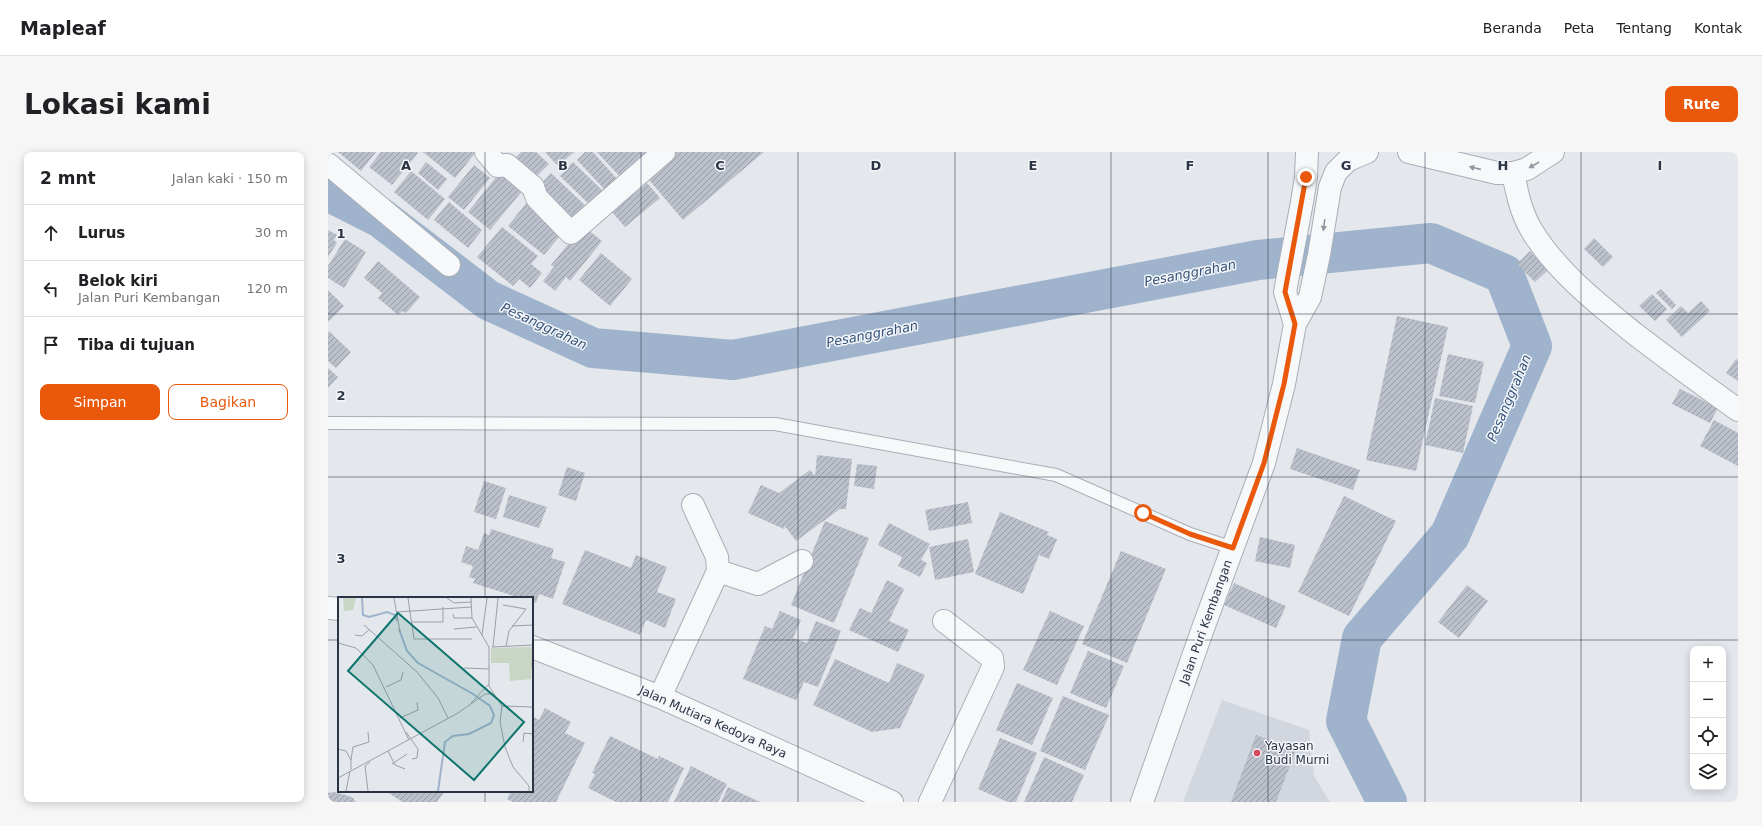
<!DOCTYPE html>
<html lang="id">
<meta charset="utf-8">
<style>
:root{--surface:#fff;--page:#f6f6f6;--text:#202124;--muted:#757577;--line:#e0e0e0;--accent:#ea580c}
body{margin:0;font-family:"DejaVu Sans",sans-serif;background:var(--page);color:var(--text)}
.controls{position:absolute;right:12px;bottom:12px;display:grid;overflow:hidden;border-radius:8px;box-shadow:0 2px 10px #0003}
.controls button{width:36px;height:36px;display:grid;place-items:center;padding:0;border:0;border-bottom:1px solid var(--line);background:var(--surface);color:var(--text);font:20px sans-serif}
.stop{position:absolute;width:12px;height:12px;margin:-9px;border:3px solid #ea580c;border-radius:50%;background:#fff}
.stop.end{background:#ea580c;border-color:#fff;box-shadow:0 1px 4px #0008}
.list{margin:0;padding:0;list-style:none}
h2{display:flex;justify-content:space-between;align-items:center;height:52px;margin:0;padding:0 16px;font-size:17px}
h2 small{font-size:13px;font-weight:400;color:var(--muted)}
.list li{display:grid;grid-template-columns:26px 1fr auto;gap:12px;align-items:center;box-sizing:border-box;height:56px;padding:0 16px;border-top:1px solid var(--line)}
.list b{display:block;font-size:15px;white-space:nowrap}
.list p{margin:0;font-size:13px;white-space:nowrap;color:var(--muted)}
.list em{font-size:13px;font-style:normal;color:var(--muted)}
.actions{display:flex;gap:8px;padding:12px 16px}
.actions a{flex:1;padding:9px 0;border:1px solid var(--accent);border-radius:8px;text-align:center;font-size:14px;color:var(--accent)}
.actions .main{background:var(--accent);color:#fff}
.icon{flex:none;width:22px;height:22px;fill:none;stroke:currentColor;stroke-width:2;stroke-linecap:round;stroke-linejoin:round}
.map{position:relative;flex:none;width:1410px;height:650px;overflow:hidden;border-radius:8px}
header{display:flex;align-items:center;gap:24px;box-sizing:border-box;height:56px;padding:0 20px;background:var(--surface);border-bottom:1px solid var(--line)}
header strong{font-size:19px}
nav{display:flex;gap:22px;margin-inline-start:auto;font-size:14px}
.intro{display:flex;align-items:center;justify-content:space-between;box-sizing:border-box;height:96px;padding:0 24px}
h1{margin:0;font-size:28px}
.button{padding:10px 18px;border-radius:8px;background:var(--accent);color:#fff;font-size:14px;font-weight:700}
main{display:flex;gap:24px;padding:0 24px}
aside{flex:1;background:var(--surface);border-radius:8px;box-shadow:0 2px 10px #0003}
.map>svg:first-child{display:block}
.built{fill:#d2d6de}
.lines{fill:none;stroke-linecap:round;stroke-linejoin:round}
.river{stroke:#9fb4cc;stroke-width:40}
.building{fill:url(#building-hatch)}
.service-casing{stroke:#a9aeb7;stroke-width:14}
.minor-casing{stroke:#a9aeb7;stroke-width:24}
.tertiary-casing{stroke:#a9aeb7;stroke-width:24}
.service{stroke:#f7f8fa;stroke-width:12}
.minor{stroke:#f7f8fa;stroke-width:22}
.tertiary{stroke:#f7f8fa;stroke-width:22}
.oneway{fill:#9196a0}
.route{stroke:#ea580c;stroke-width:5}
.grid{fill:none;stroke:#2b3445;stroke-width:1;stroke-opacity:0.55}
.poi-dot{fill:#d1495b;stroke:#f4f6f9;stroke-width:1.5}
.labels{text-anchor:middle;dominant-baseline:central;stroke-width:3;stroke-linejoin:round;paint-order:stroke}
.street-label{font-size:12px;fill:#2b3445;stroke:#f4f6f9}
.poi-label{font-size:12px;fill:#2b3445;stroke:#f4f6f9;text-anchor:start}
.water-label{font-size:13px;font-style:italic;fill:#34527a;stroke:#f4f6f9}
.inset-river{fill:none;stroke:#9fb4cc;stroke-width:2}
.inset-road{fill:none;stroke:#9a9fa9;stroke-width:1}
.view{fill:#0f766e;fill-opacity:0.15;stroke:#0f766e;stroke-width:2}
.inset-edge{fill:none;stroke:#2b3445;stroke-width:2}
.grid-label{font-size:13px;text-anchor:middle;font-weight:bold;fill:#2b3445;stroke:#f4f6f9;stroke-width:3;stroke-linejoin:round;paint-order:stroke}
</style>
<header>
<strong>Mapleaf</strong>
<nav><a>Beranda</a><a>Peta</a><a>Tentang</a><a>Kontak</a></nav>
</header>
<div class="intro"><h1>Lokasi kami</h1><a class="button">Rute</a></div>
<main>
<aside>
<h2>2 mnt<small>Jalan kaki · 150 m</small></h2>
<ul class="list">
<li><svg class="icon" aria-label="ahead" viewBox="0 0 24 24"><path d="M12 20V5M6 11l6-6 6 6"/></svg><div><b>Lurus</b></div><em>30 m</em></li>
<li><svg class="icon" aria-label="left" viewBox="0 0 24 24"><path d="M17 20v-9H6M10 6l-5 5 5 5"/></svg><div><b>Belok kiri</b><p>Jalan Puri Kembangan</p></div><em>120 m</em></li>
<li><svg class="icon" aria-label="arrive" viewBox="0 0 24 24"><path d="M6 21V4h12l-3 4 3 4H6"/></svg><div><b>Tiba di tujuan</b></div></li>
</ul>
<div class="actions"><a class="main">Simpan</a><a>Bagikan</a></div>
</aside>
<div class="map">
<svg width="1410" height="650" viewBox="0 0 1410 650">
<defs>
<pattern id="building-hatch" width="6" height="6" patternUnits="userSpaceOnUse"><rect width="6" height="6" fill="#bbc0ca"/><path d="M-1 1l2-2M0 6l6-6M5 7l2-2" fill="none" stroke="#989da6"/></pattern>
</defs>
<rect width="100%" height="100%" fill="#e4e7ec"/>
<path class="built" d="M894,548L981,578L986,624L1002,650H855Z"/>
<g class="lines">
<path class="river" d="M0,39L53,66L160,148L265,196L405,208L930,108L1103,91L1176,122L1204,194L1122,383L1034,486L1018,569L1059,650"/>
</g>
<path class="building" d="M10,0H48L33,19Z
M53,0H89L90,1L64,33L41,15Z
M95,0H148L127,26Z
M193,0H208L221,12L203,30L183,10Z
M217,0H246L230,14Z
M257,0H265L289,27L277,38L249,8Z
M269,0H322L295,28Z
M344,0H436L355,68L317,23Z
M98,10L119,27L110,38L90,21Z
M245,10L278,42L265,56L232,24Z
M146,13L162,26L136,58L120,45Z
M177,14L200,32L162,78L140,60Z
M83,19L117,47L100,68L66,40Z
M223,21L263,59L246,76L207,38Z
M319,31L332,46L297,75L284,60Z
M200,49L237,78L216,103L180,74Z
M121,50L154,78L140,96L106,68Z
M255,74L274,89L242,129L238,125L227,139L215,129L226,115L223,113Z
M174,75L210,104L203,112L214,121L202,136L191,127L185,134L149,105Z
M0,78L9,83L6,88L9,91L0,105Z
M1266,86L1285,105L1275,115L1256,97Z
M17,87L38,100L16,136L0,126V114Z
M1202,99L1220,118L1207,130L1189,112Z
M273,101L304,127L282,154L251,128Z
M50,109L92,145L78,161L74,159L70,163L50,146L54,141L36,126Z
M1333,137L1348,153L1344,157L1328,141Z
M0,138L16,154L0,170Z
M1324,142L1339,157L1327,169L1311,154Z
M1373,149L1382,159L1354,185L1338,168L1353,154L1360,161Z
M1069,164L1120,175L1088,319L1038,308Z
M1,179L23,200L8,216L0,209V181Z
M1120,202L1156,210L1147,251L1111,244Z
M1408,207L1410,208V229L1398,221Z
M0,216L10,225L0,236Z
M1352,237L1390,256L1382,271L1344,252Z
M1107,246L1145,254L1135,301L1097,293Z
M1386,268L1410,281V314L1372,294Z
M969,296L1032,318L1025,338L962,317Z
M489,303L524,307L518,357H512L468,389L457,374L456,377L420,361L433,333L451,341L482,318L487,324Z
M529,312L549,314L546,337L526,334Z
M239,315L257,321L248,349L230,343Z
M156,329L178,336L168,367L146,360Z
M181,343L219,355L211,376L175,365Z
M1016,344L1068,369L1021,464L970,440Z
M640,350L644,371L601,379L597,358Z
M672,360L721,380L719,383L729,387L721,407L711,403L695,442L647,422Z
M497,369L541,386L506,471L463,453Z
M561,371L602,392L593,408L599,411L592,425L570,414L574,405L550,393Z
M163,377L226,397L223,406L237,410L225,447L211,442L208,451L204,450V446H192L145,431L147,427L141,425L145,414L133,410L138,394L150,398L156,381L161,383Z
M932,385L967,393L962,416L927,409Z
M640,387L646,420L607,428L601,395Z
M257,398L303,416L308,403L339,415L329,440L348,447L337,476L318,468L312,483L234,452Z
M793,399L838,417L799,511L754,492Z
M559,428L576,437L561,469L581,478L570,500L521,478L532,456L543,461Z
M906,431L958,454L948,476L896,453Z
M1139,433L1160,449L1131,486L1110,470Z
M452,459L473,468L465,486L479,491L488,469L513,479L490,535L476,530L468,548L415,527L437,474L444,477Z
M722,459L756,474L729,533L695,518Z
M760,499L796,514L778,556L742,541Z
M507,507L561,531L569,511L597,523L572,576L544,580L485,553Z
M689,531L725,546L704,593L668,578Z
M735,544L781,563L757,618L712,599Z
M217,556L243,570L237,581L257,591L228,650H185L179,647L182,641L179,639H204V564L211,568Z
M928,583L968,598L948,650H903Z
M282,584L330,607L331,604L356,616L340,650H288L260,636L267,622L264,621Z
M672,586L709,601L688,650H680L650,637Z
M716,605L756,623L744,650H696Z
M363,614L399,632L390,650H346Z
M400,635L432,650H393Z
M58,639H117L109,650H74Z
M6,640L24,645L28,650H0V641Z"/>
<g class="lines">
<g class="service-casing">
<path id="service" d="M0,271L447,272L728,323L862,382L905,396"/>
</g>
<g class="minor-casing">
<path id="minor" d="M158,0L170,14L179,13L205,35L209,46L243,81L336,0
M1225,0L1199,17L1185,21C1189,41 1193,61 1204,79C1229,120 1270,152 1307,182C1341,208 1375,233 1410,258
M0,12L121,113
M390,419L430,432L474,409
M0,456L11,457
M204,495L332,545L564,650
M332,545L390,419L389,405L365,353
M602,650L665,515L664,506L616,469"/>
</g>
<g class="tertiary-casing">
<path id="tertiary" d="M1081,0L1169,21H1185
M967,172L957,140L974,50L978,25L979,0
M814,650L874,479L936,311L956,232L967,172L982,145L991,103L1002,35L1008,20L1020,8L1039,0"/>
</g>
<use href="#service" class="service"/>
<use href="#minor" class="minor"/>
<use href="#tertiary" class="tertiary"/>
</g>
<defs><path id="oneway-solid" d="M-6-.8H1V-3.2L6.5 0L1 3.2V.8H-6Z"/></defs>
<g class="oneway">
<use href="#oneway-solid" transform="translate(1206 13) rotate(150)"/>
<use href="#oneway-solid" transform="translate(1147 16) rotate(-167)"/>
<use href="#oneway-solid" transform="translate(996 73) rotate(98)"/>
</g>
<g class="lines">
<path class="route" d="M815,361L862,382L905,396L936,311L956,232L967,172L957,140L978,25"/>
</g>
<path class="grid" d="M157,0V446M313,0V650M470,0V650M627,0V650M783,0V650M940,0V650M1097,0V650M1253,0V650M0,162H1410M0,325H1410M0,488H11M204,488H1410M157,639V650"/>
<circle class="poi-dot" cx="929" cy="601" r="4"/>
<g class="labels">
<g class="street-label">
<text transform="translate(878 470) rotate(-70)">Jalan Puri Kembangan</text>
<text transform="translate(385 570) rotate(24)">Jalan Mutiara Kedoya Raya</text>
</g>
<g class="poi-label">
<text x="937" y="594">Yayasan<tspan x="937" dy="14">Budi Murni</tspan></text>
</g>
<g class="water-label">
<text transform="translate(862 121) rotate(-11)">Pesanggrahan</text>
<text transform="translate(216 174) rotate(25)">Pesanggrahan</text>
<text transform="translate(544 182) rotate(-11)">Pesanggrahan</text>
<text transform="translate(1181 246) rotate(-67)">Pesanggrahan</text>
</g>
</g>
<g transform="translate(10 445)">
<rect width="195" height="195" fill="#e4e7ec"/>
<path d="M5,1H18L15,13L6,14Z" fill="#c9d6c5"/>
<path d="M195,50L193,82L172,84L171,66H153V51Z" fill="#c9d6c5"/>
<path class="inset-river" d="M24,1L25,18L31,20L49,15L57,18L59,24M61,32L69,54L80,66L135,97L152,109L156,118L153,126L131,137L115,139L107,145L100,194"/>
<path class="inset-road" d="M56,1L62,35M70,1L76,42H134M109,1L116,6L133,5M133,1L134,21L151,50V89L164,109M165,8L188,12L171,34L168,49M59,15L133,10M115,17L116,21H134M74,25H105V10M26,28L79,75L100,101L110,121M174,29L195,28M116,32L138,30M17,38L24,39L31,33M144,38L149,1M0,46L18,51L35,68L71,143M154,50L195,48M155,50L160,1M194,70L195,56M126,71L151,72M48,90L63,83L65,75M133,106L151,87M164,109L162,125L167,150L175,170L191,189V194M164,109L195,110M62,121L80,113L79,105M68,135L80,152L79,161L74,162M185,145L186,136L195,137M0,152L8,154L13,163V173M50,154L57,168L67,172M13,163L15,150L31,145L30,135M54,167L69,157M0,181L120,116L147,97H155M8,194L12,174M30,194L27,169L32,165"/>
<path class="view" d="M60,16L186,125L136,183L10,74Z"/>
<rect width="195" height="195" class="inset-edge"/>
</g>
<g class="grid-label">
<text x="78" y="18">A</text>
<text x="235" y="18">B</text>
<text x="392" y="18">C</text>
<text x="548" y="18">D</text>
<text x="705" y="18">E</text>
<text x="862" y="18">F</text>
<text x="1018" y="18">G</text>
<text x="1175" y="18">H</text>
<text x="1332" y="18">I</text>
<text x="13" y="86">1</text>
<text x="13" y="248">2</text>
<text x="13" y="411">3</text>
</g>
</svg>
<div class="controls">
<button>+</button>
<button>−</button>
<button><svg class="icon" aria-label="locate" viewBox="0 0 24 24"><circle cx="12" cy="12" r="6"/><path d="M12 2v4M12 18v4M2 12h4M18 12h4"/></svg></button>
<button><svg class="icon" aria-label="layers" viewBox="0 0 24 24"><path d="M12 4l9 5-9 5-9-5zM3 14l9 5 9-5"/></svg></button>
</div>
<div class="stop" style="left:815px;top:361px"></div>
<div class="stop end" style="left:978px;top:25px"></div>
</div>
</main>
